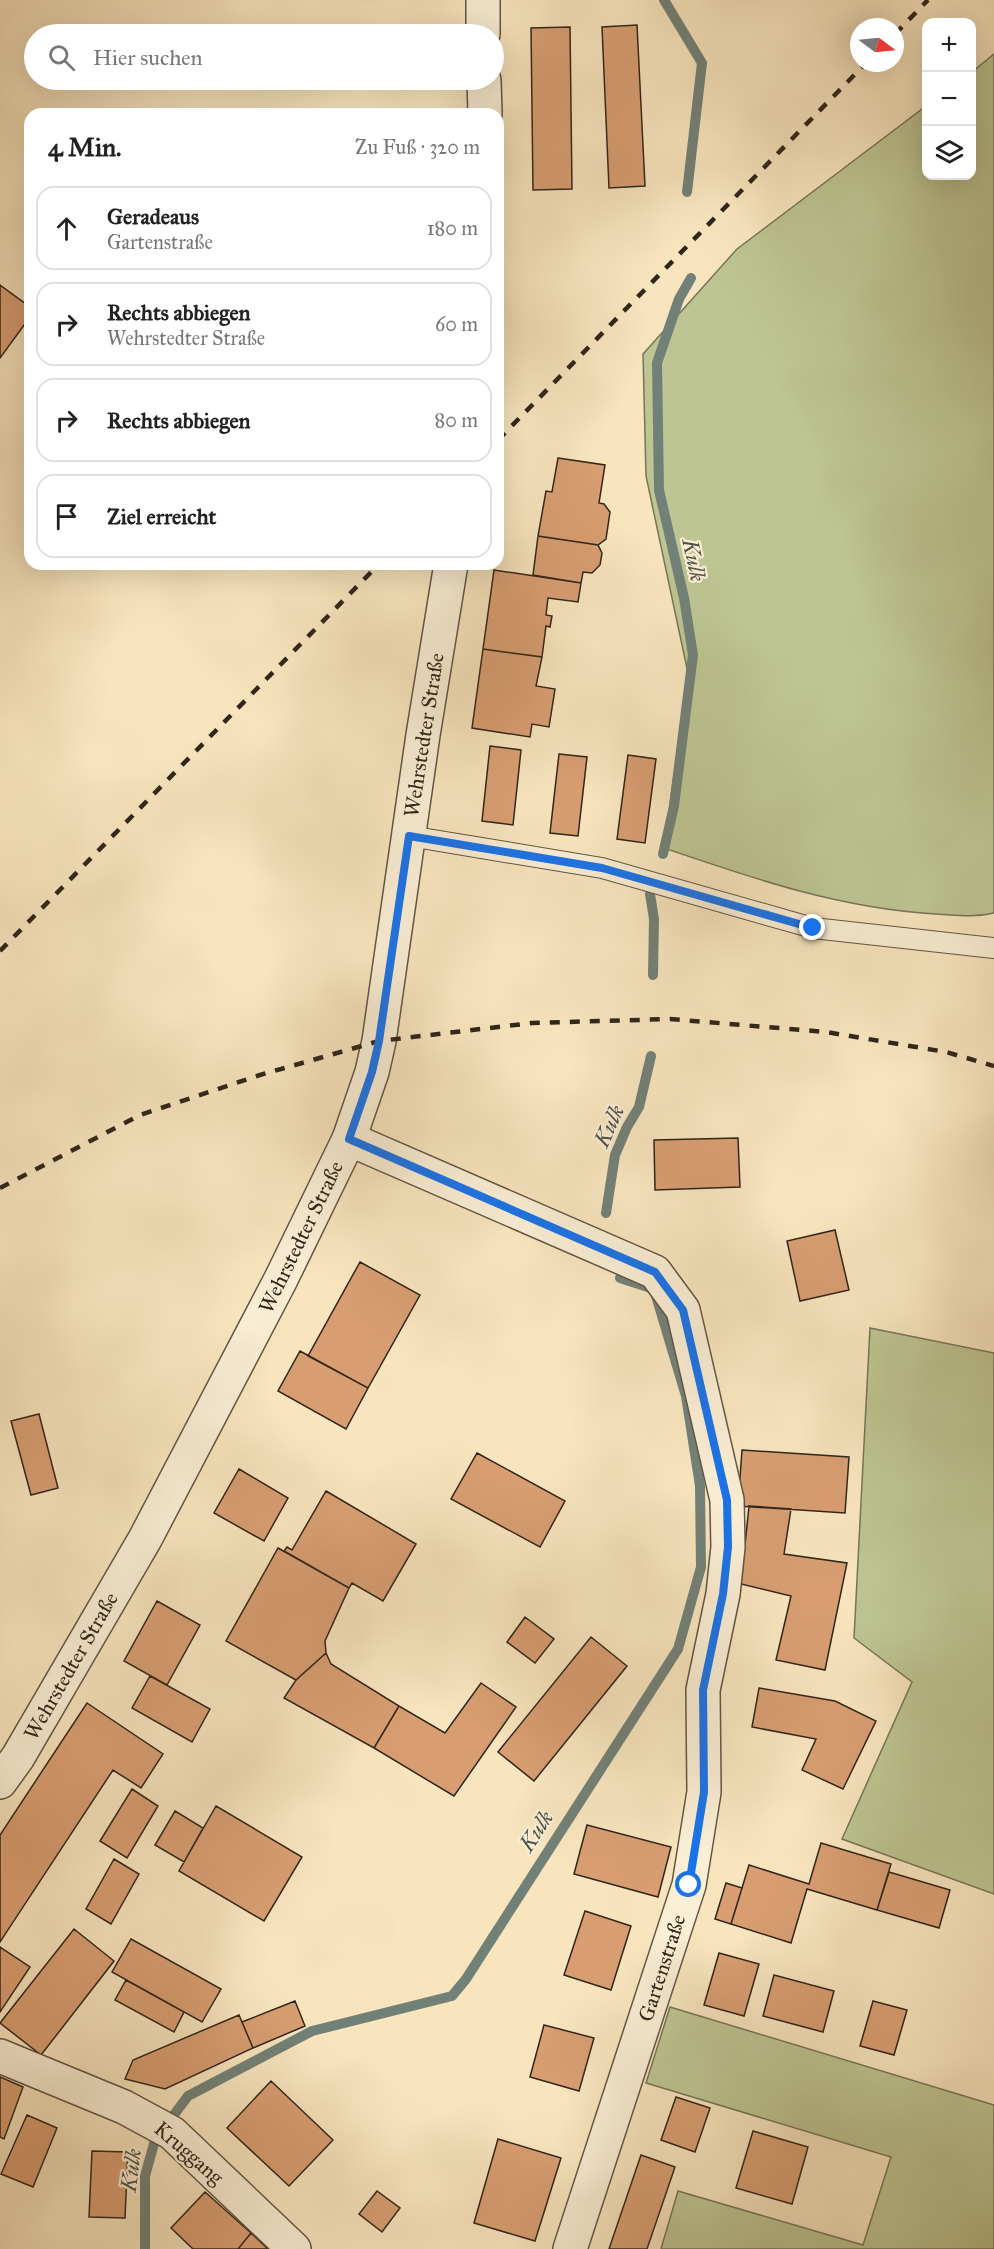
<!DOCTYPE html>
<html lang="de">
<meta charset="utf-8">
<style>
:root{--surface:#fff;--page:#f6f6f6;--text:#222;--muted:#767676;--line:#e0e0e0}
body{margin:0;font-family:"IM FELL Great Primer",serif;background:var(--page);color:var(--text)}
.controls{position:absolute;right:18px;top:18px;display:grid;overflow:hidden;border-radius:12px;box-shadow:0 6px 24px #0002}
.controls button{width:54px;height:54px;display:grid;place-items:center;padding:0;border:0;border-bottom:2px solid var(--line);background:var(--surface);color:var(--text);font:30px sans-serif}
.compass{position:absolute;left:850px;top:18px;width:54px;height:54px;border-radius:50%;background:var(--surface);box-shadow:0 6px 24px #0002;rotate:106deg}
.stop{position:absolute;width:18px;height:18px;margin:-14px;border:4px solid #1a73e8;border-radius:50%;background:#fff}
.stop.end{background:#1a73e8;border-color:#fff;box-shadow:0 2px 6px #0008}
.list{margin:0;padding:0;list-style:none}
h2{display:flex;justify-content:space-between;align-items:center;height:78px;margin:0;padding:0 24px;font-size:26px}
h2 small{font-size:20px;font-weight:400;color:var(--muted)}
.list li{display:grid;grid-template-columns:39px 1fr auto;gap:18px;align-items:center;box-sizing:border-box;height:84px;margin:0 12px 12px;padding:0 12px;border:2px solid var(--line);border-radius:18px}
.list b{display:block;font-size:22px;white-space:nowrap}
.list p{margin:0;font-size:20px;white-space:nowrap;color:var(--muted)}
.list em{font-size:20px;font-style:normal;color:var(--muted)}
.icon{flex:none;width:33px;height:33px;fill:none;stroke:currentColor;stroke-width:2;stroke-linecap:round;stroke-linejoin:round}
.map{position:relative;flex:none;width:994px;height:2249px;overflow:hidden}
.search{position:absolute;background:var(--surface);box-shadow:0 6px 24px #0002;left:24px;top:24px;width:480px;height:66px;display:flex;align-items:center;gap:15px;box-sizing:border-box;padding:0 21px;border-radius:33px;color:var(--muted);font-size:22px}
.panel{position:absolute;background:var(--surface);box-shadow:0 6px 24px #0002;left:24px;top:108px;width:480px;height:462px;border-radius:18px}
.map>svg:first-child{display:block}
.green{fill:#bdc592;stroke:#767556;stroke-width:1.5}
.lines{fill:none;stroke-linecap:round;stroke-linejoin:round}
.stream{stroke:#728178;stroke-width:10}
.building{fill:#d89e72;stroke:#30251a;stroke-width:1.5}
.service-casing{stroke:#625543;stroke-width:22}
.minor-casing{stroke:#625543;stroke-width:36}
.tertiary-casing{stroke:#625543;stroke-width:36}
.service{stroke:#faeed5;stroke-width:20}
.minor{stroke:#faeed5;stroke-width:33}
.tertiary{stroke:#faeed5;stroke-width:33}
.rail{stroke:#30251a;stroke-width:4.5;stroke-dasharray:10 10;stroke-linecap:butt}
.route{stroke:#1a73e8;stroke-width:8}
.labels{text-anchor:middle;dominant-baseline:central;stroke-width:4.5;stroke-linejoin:round;paint-order:stroke}
.street-label{font-size:21px;fill:#30251a;stroke:#faeed5}
.water-label{font-size:22px;font-style:italic;fill:#515349;stroke:#faeed5}
</style>
<div class="map">
<svg width="994" height="2249" viewBox="0 0 994 2249">
<rect width="100%" height="100%" fill="#f8e5be"/>
<filter id="stains"><feTurbulence type="fractalNoise" baseFrequency=".00333" numOctaves="4"/><feColorMatrix values="0 0 0 0 .2 0 0 0 0 .09 0 0 0 0 .02 0 0 0 .5 -.17"/></filter>
<radialGradient id="worn" r=".72"><stop offset=".6" stop-color="#630" stop-opacity="0"/><stop offset="1" stop-color="#630" stop-opacity=".3"/></radialGradient>
<path class="green" d="M994,54V913C974,918 955,915 935,914C838,908 755,879 664,848L688,673L646,476L643,354L737,249L926,106V176H972V72Z
M870,1328L994,1353V1894L842,1839L912,1682L854,1638Z
M670,2007L994,2105V2249H661L678,2191L863,2245L891,2157L646,2083Z"/>
<g class="lines">
<path class="stream" d="M664,0L702,63L687,192
M663,854L674,806L693,655L684,598L659,490L657,363L679,299L691,278
M650,894L654,919L653,975
M606,1213L615,1155L627,1127L639,1107L651,1056
M145,2249V2176L155,2140L188,2096L312,2031L452,1996L466,1979L678,1649L701,1567L700,1486L686,1396L654,1289L620,1278"/>
</g>
<path class="building" d="M637,25L645,186L609,188L602,27Z
M570,27L572,189L533,190L531,28Z
M0,285L30,307V317L0,358Z
M558,458L605,465L599,503L604,504L610,512L606,539L598,545L538,536L546,491L552,492Z
M538,536L598,545L602,553L600,565L592,573L583,572L581,583L533,575Z
M494,570L581,583L578,602L548,598L546,615L552,616L550,627L546,626L542,657L483,649Z
M483,649L542,657L536,686L555,689L549,727L532,724L530,737L472,728Z
M490,746L521,750L513,825L482,821Z
M559,754L587,757L578,836L550,833Z
M628,755L656,759L645,843L617,839Z
M738,1138L740,1187L655,1190L654,1140Z
M835,1230L849,1290L800,1301L787,1241Z
M360,1262L420,1295L368,1388L308,1356Z
M300,1351L368,1388L346,1429L278,1391Z
M39,1414L58,1488L31,1495L11,1421Z
M742,1450L849,1457L845,1513L738,1506Z
M477,1453L565,1501L540,1547L451,1499Z
M239,1469L288,1498L264,1541L214,1513Z
M326,1491L416,1544L383,1601L352,1583L349,1588L284,1551L287,1547L292,1550Z
M749,1506L791,1509L784,1554L847,1563L825,1670L776,1660L791,1596L741,1584Z
M278,1548L349,1588L325,1641L326,1653L296,1680L226,1641Z
M157,1601L200,1625L167,1685L124,1661Z
M525,1617L554,1639L535,1663L507,1642Z
M591,1637L627,1666L534,1781L498,1752Z
M326,1653L331,1664L399,1706L374,1748L284,1698L296,1680Z
M150,1676L210,1709L192,1742L132,1708Z
M481,1683L516,1707L454,1796L374,1748L399,1706L445,1733Z
M759,1688L835,1701L876,1721L843,1789L802,1770L816,1739L752,1727Z
M87,1703L163,1754L141,1788L113,1770L0,1942V1835Z
M132,1789L158,1806L127,1858L100,1841Z
M216,1806L302,1857L264,1921L179,1871Z
M175,1811L203,1828L184,1862L155,1845Z
M587,1825L671,1847L658,1897L574,1874Z
M821,1843L891,1864L877,1910L807,1889L791,1943L731,1924L749,1865L809,1884Z
M114,1859L139,1874L111,1924L86,1909Z
M889,1872L950,1890L939,1928L877,1910Z
M726,1883L742,1888L731,1924L715,1919Z
M585,1911L631,1926L611,1990L564,1975Z
M74,1929L114,1961L41,2055L0,2023Z
M131,1939L221,1989L202,2022L112,1972Z
M0,1947L30,1967L0,2012Z
M719,1953L759,1964L744,2016L704,2005Z
M774,1975L834,1991L823,2032L763,2016Z
M126,1980L184,2012L174,2032L115,2000Z
M295,2001L305,2026L253,2048L242,2022Z
M873,2001L907,2010L894,2055L860,2046Z
M239,2015L253,2048L165,2089L125,2079L133,2060Z
M544,2025L594,2038L579,2091L530,2077Z
M0,2077L23,2087L4,2139L0,2137Z
M271,2081L333,2140L289,2186L227,2128Z
M676,2097L710,2108L695,2152L661,2140Z
M27,2115L57,2128L33,2187L1,2174Z
M753,2131L808,2147L792,2204L736,2188Z
M498,2139L561,2158L535,2241L474,2223Z
M92,2151L128,2152L125,2218L89,2217Z
M641,2155L675,2167L647,2249H609Z
M377,2191L400,2208L382,2232L359,2214Z
M205,2192L251,2233L238,2249H193L171,2228Z
M251,2233L268,2249H238Z"/>
<g class="lines">
<g class="service-casing">
<path id="service" d="M409,836L602,868L813,928L994,948"/>
</g>
<g class="minor-casing">
<path id="minor" d="M349,1139L655,1272L683,1310L727,1500L728,1547L723,1594L703,1690L704,1792L689,1885L570,2249
M0,2056L124,2107L172,2133L294,2249"/>
</g>
<g class="tertiary-casing">
<path id="tertiary" d="M483,0V34
M484,80L485,114
M0,1782L18,1757L145,1539L281,1279L349,1139L372,1072L379,1041L423,735L451,564"/>
</g>
<use href="#service" class="service"/>
<use href="#minor" class="minor"/>
<use href="#tertiary" class="tertiary"/>
<path class="rail" d="M895,34L928,0
M498,440L866,63
M0,951L379,564
M0,1188L140,1115L260,1075L379,1041L532,1023L670,1019L826,1032L946,1052L994,1066"/>
</g>
<g class="lines">
<path class="route" d="M689,1885L704,1792L703,1690L723,1594L728,1547L727,1500L683,1310L655,1272L349,1139L372,1072L379,1041L409,836L602,868L813,928"/>
</g>
<g class="labels">
<g class="street-label">
<text transform="translate(424 735) rotate(-81)">Wehrstedter Straße</text>
<text transform="translate(301 1237) rotate(-64)">Wehrstedter Straße</text>
<text transform="translate(71 1666) rotate(-60)">Wehrstedter Straße</text>
<text transform="translate(662 1968) rotate(-72)">Gartenstraße</text>
<text transform="translate(189 2153) rotate(41)">Kruggang</text>
</g>
<g class="water-label">
<text transform="translate(694 560) rotate(78)">Kulk</text>
<text transform="translate(609 1126) rotate(-66)">Kulk</text>
<text transform="translate(536 1831) rotate(-57)">Kulk</text>
<text transform="translate(131 2170) rotate(-82)">Kulk</text>
</g>
</g>
<rect width="100%" height="100%" filter="url(#stains)"/>
<rect width="100%" height="100%" fill="url(#worn)"/>
</svg>
<div class="controls">
<button>+</button>
<button>−</button>
<button><svg class="icon" aria-label="layers" viewBox="0 0 24 24"><path d="M12 4l9 5-9 5-9-5zM3 14l9 5 9-5"/></svg></button>
</div>
<svg class="compass" viewBox="-18 -18 36 36"><path d="M0-13l5 13h-10z" fill="#e53935"/><path d="M0 13l5-13h-10z" fill="#767676"/></svg>
<div class="stop" style="left:689px;top:1885px"></div>
<div class="stop end" style="left:813px;top:928px"></div>
<div class="search"><svg class="icon" aria-label="search" viewBox="0 0 24 24"><circle cx="10" cy="10" r="6"/><path d="M15 15l6 6"/></svg>Hier suchen</div>
<section class="panel">
<h2>4 Min.<small>Zu Fuß · 320 m</small></h2>
<ul class="list">
<li><svg class="icon" aria-label="ahead" viewBox="0 0 24 24"><path d="M12 20V5M6 11l6-6 6 6"/></svg><div><b>Geradeaus</b><p>Gartenstraße</p></div><em>180 m</em></li>
<li><svg class="icon" aria-label="right" viewBox="0 0 24 24"><path d="M7 20v-9h11M14 6l5 5-5 5"/></svg><div><b>Rechts abbiegen</b><p>Wehrstedter Straße</p></div><em>60 m</em></li>
<li><svg class="icon" aria-label="right" viewBox="0 0 24 24"><path d="M7 20v-9h11M14 6l5 5-5 5"/></svg><div><b>Rechts abbiegen</b></div><em>80 m</em></li>
<li><svg class="icon" aria-label="arrive" viewBox="0 0 24 24"><path d="M6 21V4h12l-3 4 3 4H6"/></svg><div><b>Ziel erreicht</b></div></li>
</ul>
</section>
</div>
